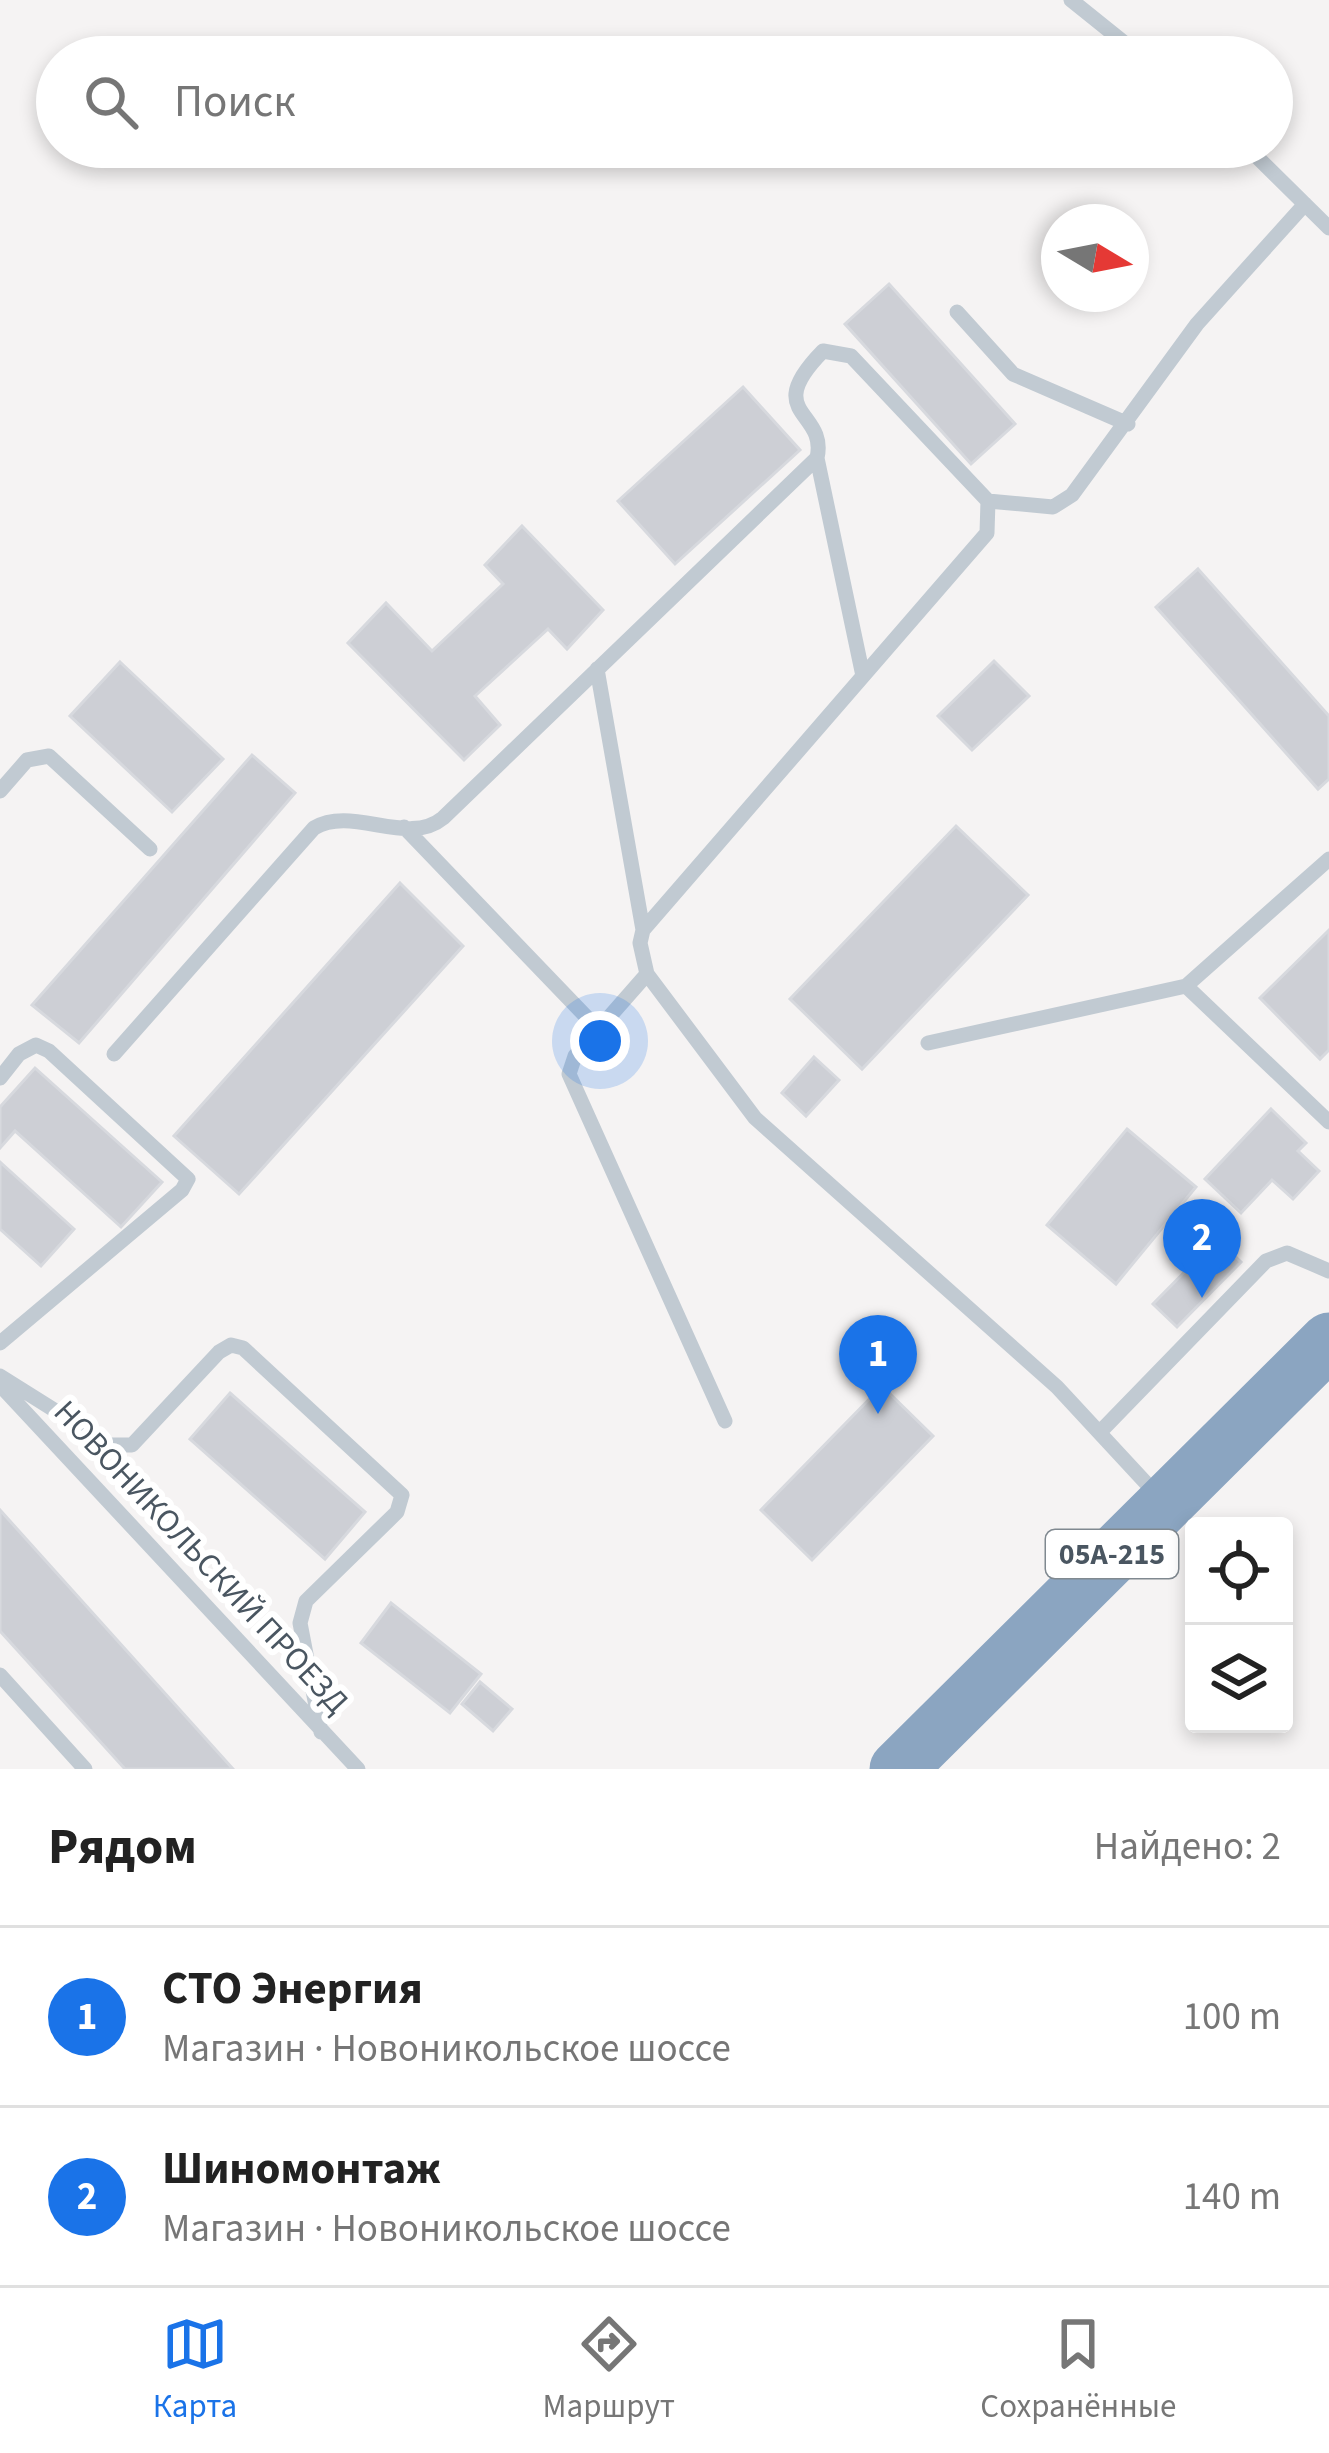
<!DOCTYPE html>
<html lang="ru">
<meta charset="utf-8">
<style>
:root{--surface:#fff;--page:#f2f2f2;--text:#222;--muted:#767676;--line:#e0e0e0;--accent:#1a73e8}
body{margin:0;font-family:"Source Sans 3",sans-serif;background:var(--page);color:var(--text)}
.controls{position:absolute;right:36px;bottom:36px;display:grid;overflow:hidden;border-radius:12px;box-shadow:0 6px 18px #0003}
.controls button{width:108px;height:108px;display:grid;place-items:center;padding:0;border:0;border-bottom:3px solid var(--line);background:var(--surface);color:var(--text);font:60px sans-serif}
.compass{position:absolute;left:1041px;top:204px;width:108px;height:108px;border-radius:50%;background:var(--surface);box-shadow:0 6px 18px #0003;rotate:100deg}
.you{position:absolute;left:600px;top:1041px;width:42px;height:42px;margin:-30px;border:9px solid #fff;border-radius:50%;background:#1a73e8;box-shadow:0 0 0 18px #1a73e833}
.badge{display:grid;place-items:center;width:78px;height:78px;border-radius:50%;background:var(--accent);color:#fff;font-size:39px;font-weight:700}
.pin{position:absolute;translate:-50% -99px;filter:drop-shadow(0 3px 6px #0008)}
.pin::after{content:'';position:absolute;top:63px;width:42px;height:36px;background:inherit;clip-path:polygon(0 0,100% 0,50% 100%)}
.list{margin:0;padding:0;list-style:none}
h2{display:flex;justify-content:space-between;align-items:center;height:156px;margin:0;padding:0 48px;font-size:51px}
h2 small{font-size:39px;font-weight:400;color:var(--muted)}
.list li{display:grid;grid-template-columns:78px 1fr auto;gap:36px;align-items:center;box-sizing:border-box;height:180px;padding:0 48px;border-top:3px solid var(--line)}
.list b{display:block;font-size:45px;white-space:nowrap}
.list p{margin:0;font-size:39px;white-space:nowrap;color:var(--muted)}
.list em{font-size:39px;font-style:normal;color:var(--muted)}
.icon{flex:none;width:66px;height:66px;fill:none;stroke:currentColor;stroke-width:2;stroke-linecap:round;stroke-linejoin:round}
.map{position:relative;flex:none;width:1329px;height:1769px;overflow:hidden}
.search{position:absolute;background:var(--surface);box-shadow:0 6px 18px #0003;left:36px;right:36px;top:36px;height:132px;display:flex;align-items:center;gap:30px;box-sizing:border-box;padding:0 42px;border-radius:66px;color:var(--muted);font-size:45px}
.sheet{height:516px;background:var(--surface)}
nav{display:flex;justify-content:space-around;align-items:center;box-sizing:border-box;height:168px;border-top:3px solid var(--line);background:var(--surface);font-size:33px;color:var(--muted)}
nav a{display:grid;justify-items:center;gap:6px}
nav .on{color:var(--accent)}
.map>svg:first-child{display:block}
.building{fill:#cdcfd5;stroke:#d7d9de;stroke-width:3}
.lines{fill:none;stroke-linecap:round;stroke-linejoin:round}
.lane{stroke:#c1cad2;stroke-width:15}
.highway{stroke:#8ba5c1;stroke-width:57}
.labels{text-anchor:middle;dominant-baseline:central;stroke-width:12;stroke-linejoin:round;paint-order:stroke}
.shield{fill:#fff;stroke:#808990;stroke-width:3}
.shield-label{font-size:30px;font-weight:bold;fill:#4a5661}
.street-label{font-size:33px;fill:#4a5661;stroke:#fff}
</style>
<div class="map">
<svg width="1329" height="1769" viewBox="0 0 1329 1769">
<rect width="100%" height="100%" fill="#f5f3f3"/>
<path class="building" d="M889,284L1015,424L971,464L845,324Z
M743,387L800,450L675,564L618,501Z
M522,526L603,610L567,649L548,629L475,696L500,725L464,760L348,643L386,603L432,651L503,584L485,565Z
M1198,569L1329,716V779L1318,789L1156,607Z
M994,661L1029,696L972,750L938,716Z
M120,662L223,759L172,812L70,716Z
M252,755L295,793L79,1043L32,1005Z
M956,826L1028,895L862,1069L790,999Z
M400,883L463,946L239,1194L174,1136Z
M1329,930V1050L1320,1059L1260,998Z
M814,1057L839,1080L806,1116L782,1093Z
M35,1068L162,1182L121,1227L15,1131L0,1148V1107Z
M1271,1109L1306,1143L1298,1151L1319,1171L1293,1199L1272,1180L1241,1213L1205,1179Z
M1127,1129L1196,1187L1116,1284L1047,1225Z
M0,1162L74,1229L41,1266L0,1229Z
M1217,1239L1241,1262L1177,1327L1153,1304Z
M882,1386L933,1436L812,1560L761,1510Z
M230,1393L365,1512L325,1559L190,1439Z
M0,1510L233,1769H125L0,1631Z
M391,1603L481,1674L450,1713L361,1643Z
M480,1682L512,1709L493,1731L462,1704Z"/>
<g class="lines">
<path class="lane" d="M1071,0L1142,57
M1247,147L1329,228
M957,312L1013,374L1128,424
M817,458L863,676
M988,501L1053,507L1072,495L1197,324L1305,204
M597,669L643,930
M0,791L27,760L49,756L150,849
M404,827L597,1028
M1329,859L1186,986L1329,1122
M647,974L575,1056L569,1074L725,1421
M928,1043L1186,986
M114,1054L314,828C352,805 408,847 443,818L817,458C828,410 760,415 823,351L851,356L988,501L987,533L643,930L640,943L647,974L755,1118L1057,1387L1158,1496
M0,1078L19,1054L36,1045L49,1051L188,1179L182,1190L0,1343
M0,1376L110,1445H132L219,1352L231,1345L243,1348L402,1495L397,1512L306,1601L300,1623L321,1732
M0,1385L358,1769
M1101,1431L1266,1261L1287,1253L1329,1271
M0,1675L85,1769"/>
<path class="highway" d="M898,1769L1329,1341"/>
</g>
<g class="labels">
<rect class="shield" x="1046" y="1530" width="132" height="48" rx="9"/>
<g class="shield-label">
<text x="1112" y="1554">05А-215</text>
</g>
<g class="street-label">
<text transform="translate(201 1557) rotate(47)">НОВОНИКОЛЬСКИЙ ПРОЕЗД</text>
</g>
</g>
</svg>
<div class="controls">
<button><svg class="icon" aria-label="locate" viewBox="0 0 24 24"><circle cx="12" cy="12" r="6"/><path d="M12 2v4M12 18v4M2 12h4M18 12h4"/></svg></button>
<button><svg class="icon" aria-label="layers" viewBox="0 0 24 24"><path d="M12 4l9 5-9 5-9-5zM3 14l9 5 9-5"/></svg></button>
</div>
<svg class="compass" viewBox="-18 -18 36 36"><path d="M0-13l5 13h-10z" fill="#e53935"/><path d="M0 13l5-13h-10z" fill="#767676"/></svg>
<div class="you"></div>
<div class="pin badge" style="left:878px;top:1414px">1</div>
<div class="pin badge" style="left:1202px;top:1298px">2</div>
<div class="search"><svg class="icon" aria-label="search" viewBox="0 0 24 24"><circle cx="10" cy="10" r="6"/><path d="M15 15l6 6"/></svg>Поиск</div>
</div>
<section class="sheet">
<h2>Рядом<small>Найдено: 2</small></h2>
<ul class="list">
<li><span class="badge">1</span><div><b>СТО Энергия</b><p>Магазин · Новоникольское шоссе</p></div><em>100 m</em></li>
<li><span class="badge">2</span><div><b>Шиномонтаж</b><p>Магазин · Новоникольское шоссе</p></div><em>140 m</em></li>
</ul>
</section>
<nav>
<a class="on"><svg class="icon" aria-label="map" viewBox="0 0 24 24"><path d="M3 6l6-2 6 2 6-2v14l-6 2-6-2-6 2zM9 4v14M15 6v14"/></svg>Карта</a>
<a><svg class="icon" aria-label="directions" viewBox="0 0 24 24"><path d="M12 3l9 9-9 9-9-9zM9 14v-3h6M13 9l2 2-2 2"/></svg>Маршрут</a>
<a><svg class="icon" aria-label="saved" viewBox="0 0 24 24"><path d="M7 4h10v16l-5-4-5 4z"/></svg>Сохранённые</a>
</nav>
